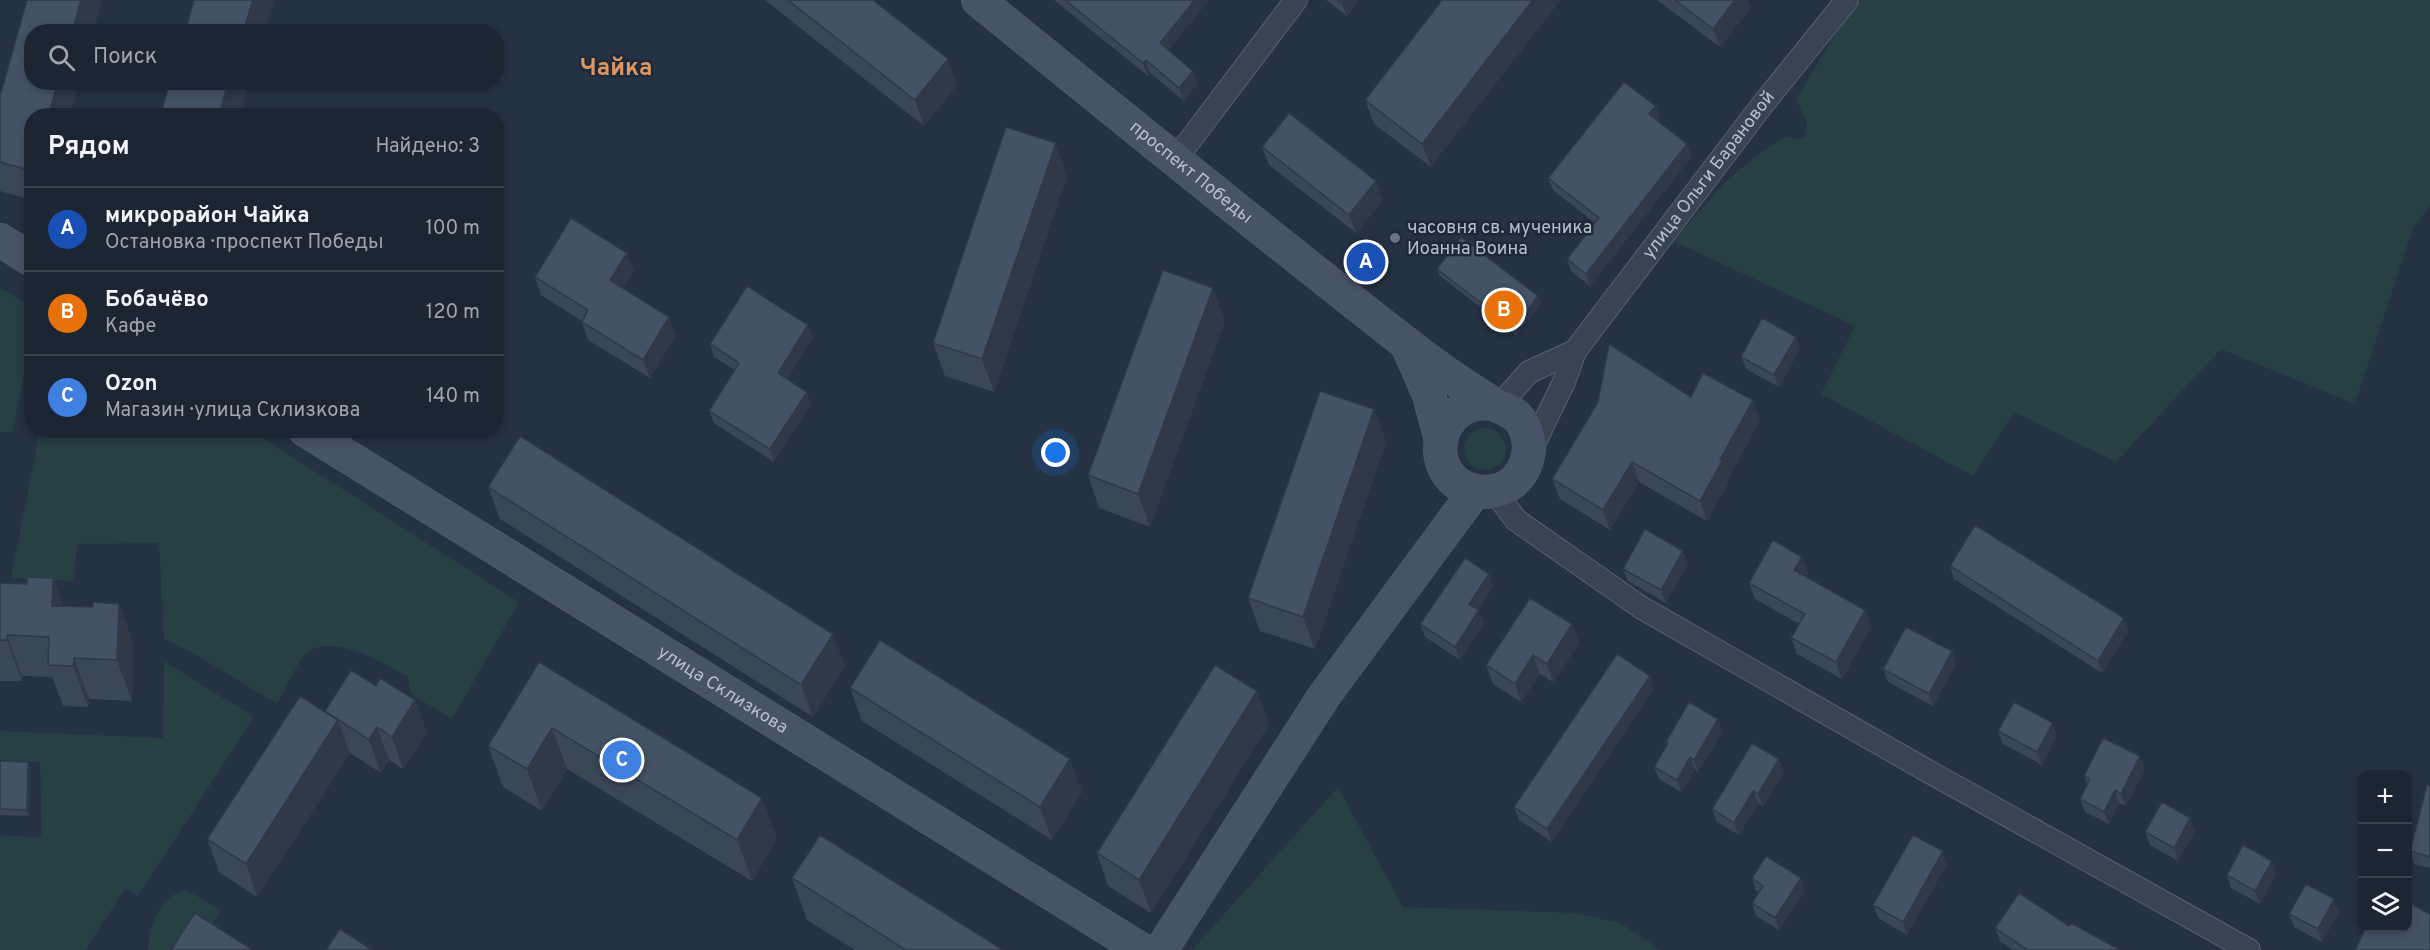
<!DOCTYPE html>
<html lang="ru">
<meta charset="utf-8">
<style>
:root{--surface:#1c2632;--page:#252e3a;--text:#f1f3f6;--muted:#a0a5ac;--line:#3a434d;--accent:#8c9099}
body{margin:0;font-family:Overpass,sans-serif;background:var(--page);color:var(--text)}
.controls{position:absolute;right:18px;bottom:18px;display:grid;overflow:hidden;border-radius:12px;box-shadow:0 3px 9px #0003}
.controls button{width:54px;height:54px;display:grid;place-items:center;padding:0;border:0;border-bottom:2px solid var(--line);background:var(--surface);color:var(--text);font:30px sans-serif}
.you{position:absolute;left:1056px;top:453px;width:21px;height:21px;margin:-15px;border:4px solid #fff;border-radius:50%;background:#1a73e8;box-shadow:0 0 0 9px #1a73e833}
.badge{display:grid;place-items:center;width:39px;height:39px;border-radius:50%;background:var(--accent);color:#fff;font-size:20px;font-weight:700}
.pin{position:absolute;translate:-50% -50%;border:3px solid #fff;box-shadow:0 2px 6px #0006}
.list{margin:0;padding:0;list-style:none}
h2{display:flex;justify-content:space-between;align-items:center;height:78px;margin:0;padding:0 24px;font-size:26px}
h2 small{font-size:20px;font-weight:400;color:var(--muted)}
.list li{display:grid;grid-template-columns:39px 1fr auto;gap:18px;align-items:center;box-sizing:border-box;height:84px;padding:0 24px;border-top:2px solid var(--line)}
.list b{display:block;font-size:22px;white-space:nowrap}
.list p{margin:0;font-size:20px;white-space:nowrap;color:var(--muted)}
.list em{font-size:20px;font-style:normal;color:var(--muted)}
.icon{flex:none;width:33px;height:33px;fill:none;stroke:currentColor;stroke-width:2;stroke-linecap:round;stroke-linejoin:round}
.map{position:relative;flex:none;width:2430px;height:950px;overflow:hidden}
.search{position:absolute;background:var(--surface);box-shadow:0 3px 9px #0003;left:24px;top:24px;width:480px;height:66px;display:flex;align-items:center;gap:15px;box-sizing:border-box;padding:0 21px;border-radius:24px;color:var(--muted);font-size:22px}
.panel{position:absolute;background:var(--surface);box-shadow:0 3px 9px #0003;left:24px;top:108px;width:480px;height:330px;border-radius:24px}
.map>svg:first-child{display:block}
.green{fill:#274044}
.lines{fill:none;stroke-linecap:round;stroke-linejoin:round}
.street-casing{stroke:#576270;stroke-width:24}
.secondary-casing{stroke:#576270;stroke-width:34}
.street{stroke:#394452;stroke-width:22}
.secondary{stroke:#475366;stroke-width:33}
.wall{fill:#3a4757}
.shaded-wall{fill:#2f3947}
.building{fill:#435265;stroke:#2f3947;stroke-width:1.5}
.worship-dot{fill:#6b7280;stroke:#1e2938;stroke-width:2}
.labels{text-anchor:middle;dominant-baseline:central;stroke-width:5;stroke-linejoin:round;paint-order:stroke}
.street-label{font-size:18px;fill:#b6bfcc;stroke:#1e2938}
.poi-label{font-size:18px;fill:#b6bfcc;stroke:#1e2938;text-anchor:start}
.district-label{font-size:24px;font-weight:bold;fill:#dc9662;stroke:#1e2938}
</style>
<div class="map">
<svg width="2430" height="950" viewBox="0 0 2430 950">
<rect width="100%" height="100%" fill="#253243"/>
<path class="green" d="M1861,0H2430V205L2413,228L2355,404L2221,349L2116,462L2014,412L1973,476L1821,394L1855,326L1673,241L1725,182L1760,153L1785,137L1805,139L1807,123L1796,99L1842,23Z
M0,288L31,306C32,348 20,390 13,432H0Z
M1464 449a21 21 0 1 1 42 0a21 21 0 1 1-42 0Z
M250,430L519,602L452,719L411,694L408,677C385,663 328,630 305,655C294,668 286,689 277,704L193,653L164,639L159,543L77,544L73,581L11,578L40,431Z
M164,661L254,717L138,896L125,889L85,950H0V835L42,838L40,762L0,760V731L163,738Z
M1338,787L1403,907L1577,913L1622,924L1661,950H1192Z
M186,890L221,910L195,950H148C148,926 161,895 186,890Z"/>
<g class="lines">
<g class="street-casing">
<g id="street">
<path d="M1175,160L1296,0"/>
<path d="M1499,406L1529,372L1575,351"/>
<path id="s1" d="M1529,454L1564,382L1575,351L1763,104L1847,0"/>
<path d="M1494,491L1516,520L1642,608L1926,770L2249,950"/>
</g>
</g>
<g class="secondary-casing">
<g id="secondary">
<path id="s2" d="M978,0C1119,115 1260,229 1403,341C1431,363 1462,385 1492,403C1502,409 1512,410 1520,420C1535,440 1530,468 1512,483C1502,491 1488,493 1476,491C1419,480 1434,395 1494,404"/>
<path d="M0,240L32,260"/>
<path d="M1407,345L1429,395L1441,440"/>
<path id="s3" d="M305,430C584,603 862,778 1142,950"/>
<path d="M1161,950L1324,696L1475,491"/>
</g>
</g>
<use href="#street" class="street"/>
<use href="#secondary" class="secondary"/>
</g>
<path class="wall" d="M27,0H102L93,32H32V82H79L69,116H32V200L0,191V96Z
M765,0H873L957,85L924,126Z
M1054,0H1209L1168,50L1198,83L1184,101L1150,73L1148,76Z
M1326,0H1359L1347,16Z
M1442,0L1431,167L1374,124L1365,100Z
M1657,0H1748L1751,7L1720,47Z
M1660,118L1658,121L1692,156L1590,286L1571,271L1567,259L1595,223L1553,190L1548,178Z
M1262,147L1376,181L1383,200L1356,233L1269,165Z
M1067,176L994,392L945,376L933,343Z
M627,253L634,271L623,288L676,336L650,378L588,340L582,322V321L541,295L535,277Z
M1437,269L1541,303L1516,335L1439,275Z
M1225,321L1150,527L1099,508L1088,475Z
M813,337L787,379L811,404L774,462L714,423L709,411L735,370L714,357L710,344Z
M1800,349L1779,387L1746,369L1741,357Z
M1691,397L1760,420L1729,478V481L1707,521L1639,482L1610,530L1560,499L1552,479Z
M1374,409L1386,442L1315,649L1260,631L1248,598Z
M488,487L845,666L813,717L500,519Z
M1683,551L1688,563L1666,603L1628,581L1623,569Z
M1802,557L1808,573L1806,577L1865,610L1871,627L1842,679L1797,654L1791,638L1799,624L1755,599L1749,583Z
M1950,566L2124,618L2128,631L2102,673L1954,579Z
M1489,574L1493,587L1478,610L1484,623L1460,660L1425,637L1420,624Z
M0,583L63,606L93,607L119,604L134,645L132,701L89,699L88,707L63,706L52,677L22,676V681H0Z
M1572,624L1579,643L1553,682L1540,674L1521,702L1493,684L1486,665Z
M1952,651L1956,664L1933,706L1888,682L1883,669Z
M539,662L777,839L752,881L567,769L542,811L503,787L488,746Z
M376,686L415,700L427,733L403,769L389,760L381,773L350,753L257,897L219,872L207,839L325,712Z
M850,688L1082,792L1052,840L862,721Z
M1654,688L1552,842L1519,820L1514,807Z
M1257,691L1269,724L1151,913L1108,886L1097,853Z
M1998,731L2057,736L2042,765L2003,744Z
M1722,732L1698,772L1695,770L1681,792L1659,779L1654,767L1667,746L1666,742Z
M1779,759L1784,772L1763,806L1758,803L1739,835L1717,822L1712,809Z
M0,761L28,762L30,769L29,816L0,815Z
M2145,769L2126,806L2119,803L2109,824L2085,812L2080,799L2087,785L2084,776Z
M2430,786V868L2414,864L2410,851Z
M2195,831L2178,861L2150,845L2145,832Z
M2272,861L2276,874L2260,904L2231,888L2227,875Z
M1947,864L1907,935L1878,918L1873,905Z
M792,878L1003,950H855L807,920Z
M1752,878L1805,891L1779,930L1756,916L1752,903L1759,892L1756,891Z
M2339,912L2322,942L2294,927L2289,914Z
M2069,926L2120,950H2013L2000,941L1995,928Z"/>
<path class="shaded-wall" d="M81,0H102L93,32H72Z
M253,0H274L265,32H243Z
M1195,0H1209L1164,56L1160,43Z
M1345,0H1359L1347,16L1342,3Z
M1533,0H1561L1431,167L1422,144Z
M1735,0H1748L1751,7L1720,47L1713,29Z
M948,59L957,85L924,126L915,100Z
M1146,60L1150,73L1148,76L1143,63Z
M1193,71L1198,83L1184,101L1179,88Z
M58,82H79L69,116H48Z
M228,82H250L240,116H219Z
M1656,106L1660,118L1654,126L1649,114Z
M1056,143L1067,176L994,392L982,359Z
M1687,144L1692,156L1590,286L1586,274Z
M1376,181L1383,200L1356,233L1349,215Z
M627,253L634,271L616,299L610,280Z
M1213,288L1225,321L1150,527L1138,494Z
M1538,296L1541,303L1516,335L1514,328Z
M669,317L676,336L650,378L643,360Z
M808,325L813,337L782,386L778,373Z
M1796,337L1800,349L1779,387L1774,375Z
M807,392L811,404L774,462L770,449Z
M1753,400L1760,420L1729,478V481L1707,521L1700,501L1720,460Z
M1374,409L1386,442L1315,649L1303,617Z
M1632,462L1639,482L1610,530L1603,510Z
M1683,551L1688,563L1666,603L1661,590Z
M1802,557L1808,573L1800,587L1794,570Z
M1489,574L1493,587L1474,616L1469,604Z
M53,578L68,619L52,606Z
M119,604L134,645L132,701L117,660Z
M1479,610L1484,623L1460,660L1455,647Z
M1865,610L1871,627L1842,679L1836,662Z
M2124,618L2128,631L2102,673L2098,661Z
M1572,624L1579,643L1553,682L1547,664Z
M833,634L845,666L813,717L801,685Z
M7,635L22,676V681L7,640Z
M1952,651L1956,664L1933,706L1929,694Z
M1533,655L1540,674L1521,702L1515,684Z
M74,658L89,699L88,707L73,666Z
M1650,676L1654,688L1552,842L1547,829Z
M1257,691L1269,724L1151,913L1139,880Z
M415,700L427,733L403,769L392,737Z
M1718,719L1722,732L1698,772L1694,760Z
M338,720L350,753L257,897L246,864Z
M2053,723L2057,736L2042,765L2037,752Z
M377,727L389,760L381,773L369,740Z
M552,728L567,769L542,811L527,769Z
M2140,756L2145,769L2126,806L2121,794Z
M1690,757L1695,770L1681,792L1677,780Z
M1070,759L1082,792L1052,840L1040,807Z
M1779,759L1784,772L1763,806L1758,794Z
M28,762L30,769L29,816L27,810Z
M2115,790L2119,803L2109,824L2104,812Z
M1753,791L1758,803L1739,835L1734,823Z
M762,798L777,839L752,881L737,840Z
M2190,818L2195,831L2178,861L2174,848Z
M1943,851L1947,864L1907,935L1903,922Z
M2272,861L2276,874L2260,904L2255,891Z
M1801,878L1805,891L1779,930L1775,918Z
M2334,899L2339,912L2322,942L2318,929Z"/>
<path class="building" d="M27,0H81L72,32H32V82H58L48,116H32V171L0,162V96Z
M194,0H253L243,32H185Z
M788,0H873L948,59L915,100Z
M1065,0H1195L1160,43L1193,71L1179,88L1146,60L1143,63Z
M1337,0H1345L1342,3Z
M1442,0H1533L1422,144L1365,100Z
M1675,0H1735L1713,29Z
M170,82H228L219,116H160Z
M1624,82L1656,106L1649,114L1687,144L1586,274L1567,259L1599,218L1548,178Z
M1289,113L1376,181L1349,215L1262,147Z
M1006,127L1056,143L982,359L933,343Z
M571,218L627,253L610,280L669,317L643,360L582,322L588,310L535,277Z
M1461,237L1538,296L1514,328L1437,269Z
M1163,270L1213,288L1138,494L1088,475Z
M747,286L808,325L778,373L807,392L770,449L709,411L739,363L710,344Z
M1762,318L1796,337L1774,375L1741,357Z
M1609,344L1691,397L1703,373L1753,400L1720,460L1722,461L1700,501L1632,462L1603,510L1552,479L1598,402Z
M1320,391L1374,409L1303,617L1248,598Z
M520,436L833,634L801,685L488,487Z
M1975,525L2124,618L2098,661L1950,566Z
M1645,529L1683,551L1661,590L1623,569Z
M1773,540L1802,557L1794,570L1865,610L1836,662L1791,638L1805,614L1749,583Z
M1465,558L1489,574L1469,604L1479,610L1455,647L1420,624Z
M27,577L53,578L52,606L93,607V602L119,604L117,660L74,658L73,666L48,665L49,637L7,635V640H0V583L27,584Z
M1530,598L1572,624L1547,664L1533,655L1515,684L1486,665Z
M1906,627L1952,651L1929,694L1883,669Z
M880,640L1070,759L1040,807L850,688Z
M1617,654L1650,676L1547,829L1514,807Z
M539,662L762,798L737,840L552,728L527,769L488,746Z
M1215,665L1257,691L1139,880L1097,853Z
M351,670L376,686L380,678L415,700L392,737L377,727L369,740L325,711Z
M300,696L338,720L246,864L207,839Z
M1689,702L1718,719L1694,760L1690,757L1677,780L1654,767L1668,743L1666,742Z
M2014,702L2053,723L2037,752L1998,731Z
M2103,738L2140,756L2121,794L2115,790L2104,812L2080,799L2090,779L2084,776Z
M1752,743L1779,759L1758,794L1753,791L1734,823L1712,809Z
M0,761L28,762L27,810L0,809Z
M2427,785L2430,786V857L2410,851Z
M2162,802L2190,818L2174,848L2145,832Z
M820,835L1003,950H906L792,878Z
M1913,835L1943,851L1903,922L1873,905Z
M2243,845L2272,861L2255,891L2227,875Z
M1766,856L1801,878L1775,918L1752,903L1763,886L1752,878Z
M2306,884L2334,899L2318,929L2289,914Z
M2019,893L2069,926L2071,923L2120,950H2028L1995,928Z
M2408,902L2430,914V950H2355L2366,927H2408Z
M195,913L253,950H171Z
M340,929L372,950H326Z"/>
<circle class="worship-dot" cx="1395" cy="238" r="6"/>
<g class="labels">
<g class="street-label">
<text stroke="none"><textPath href="#s2" startOffset="274">проспект Победы</textPath></text>
<text stroke="none"><textPath href="#s1" startOffset="334">улица Ольги Барановой</textPath></text>
<text stroke="none"><textPath href="#s3" startOffset="492">улица Склизкова</textPath></text>
</g>
<g class="poi-label">
<text x="1407" y="228">часовня св. мученика<tspan x="1407" dy="21">Иоанна Воина</tspan></text>
</g>
<g class="district-label">
<text x="616" y="69">Чайка</text>
</g>
</g>
</svg>
<div class="controls">
<button>+</button>
<button>−</button>
<button><svg class="icon" aria-label="layers" viewBox="0 0 24 24"><path d="M12 4l9 5-9 5-9-5zM3 14l9 5 9-5"/></svg></button>
</div>
<div class="you"></div>
<div class="pin badge" style="left:1366px;top:262px;background:#1a4fb4">A</div>
<div class="pin badge" style="left:1504px;top:310px;background:#e8710a">B</div>
<div class="pin badge" style="left:622px;top:760px;background:#3f7fe0">C</div>
<div class="search"><svg class="icon" aria-label="search" viewBox="0 0 24 24"><circle cx="10" cy="10" r="6"/><path d="M15 15l6 6"/></svg>Поиск</div>
<section class="panel">
<h2>Рядом<small>Найдено: 3</small></h2>
<ul class="list">
<li><span class="badge" style="background:#1a4fb4">A</span><div><b>микрорайон Чайка</b><p>Остановка · проспект Победы</p></div><em>100 m</em></li>
<li><span class="badge" style="background:#e8710a">B</span><div><b>Бобачёво</b><p>Кафе</p></div><em>120 m</em></li>
<li><span class="badge" style="background:#3f7fe0">C</span><div><b>Ozon</b><p>Магазин · улица Склизкова</p></div><em>140 m</em></li>
</ul>
</section>
</div>
